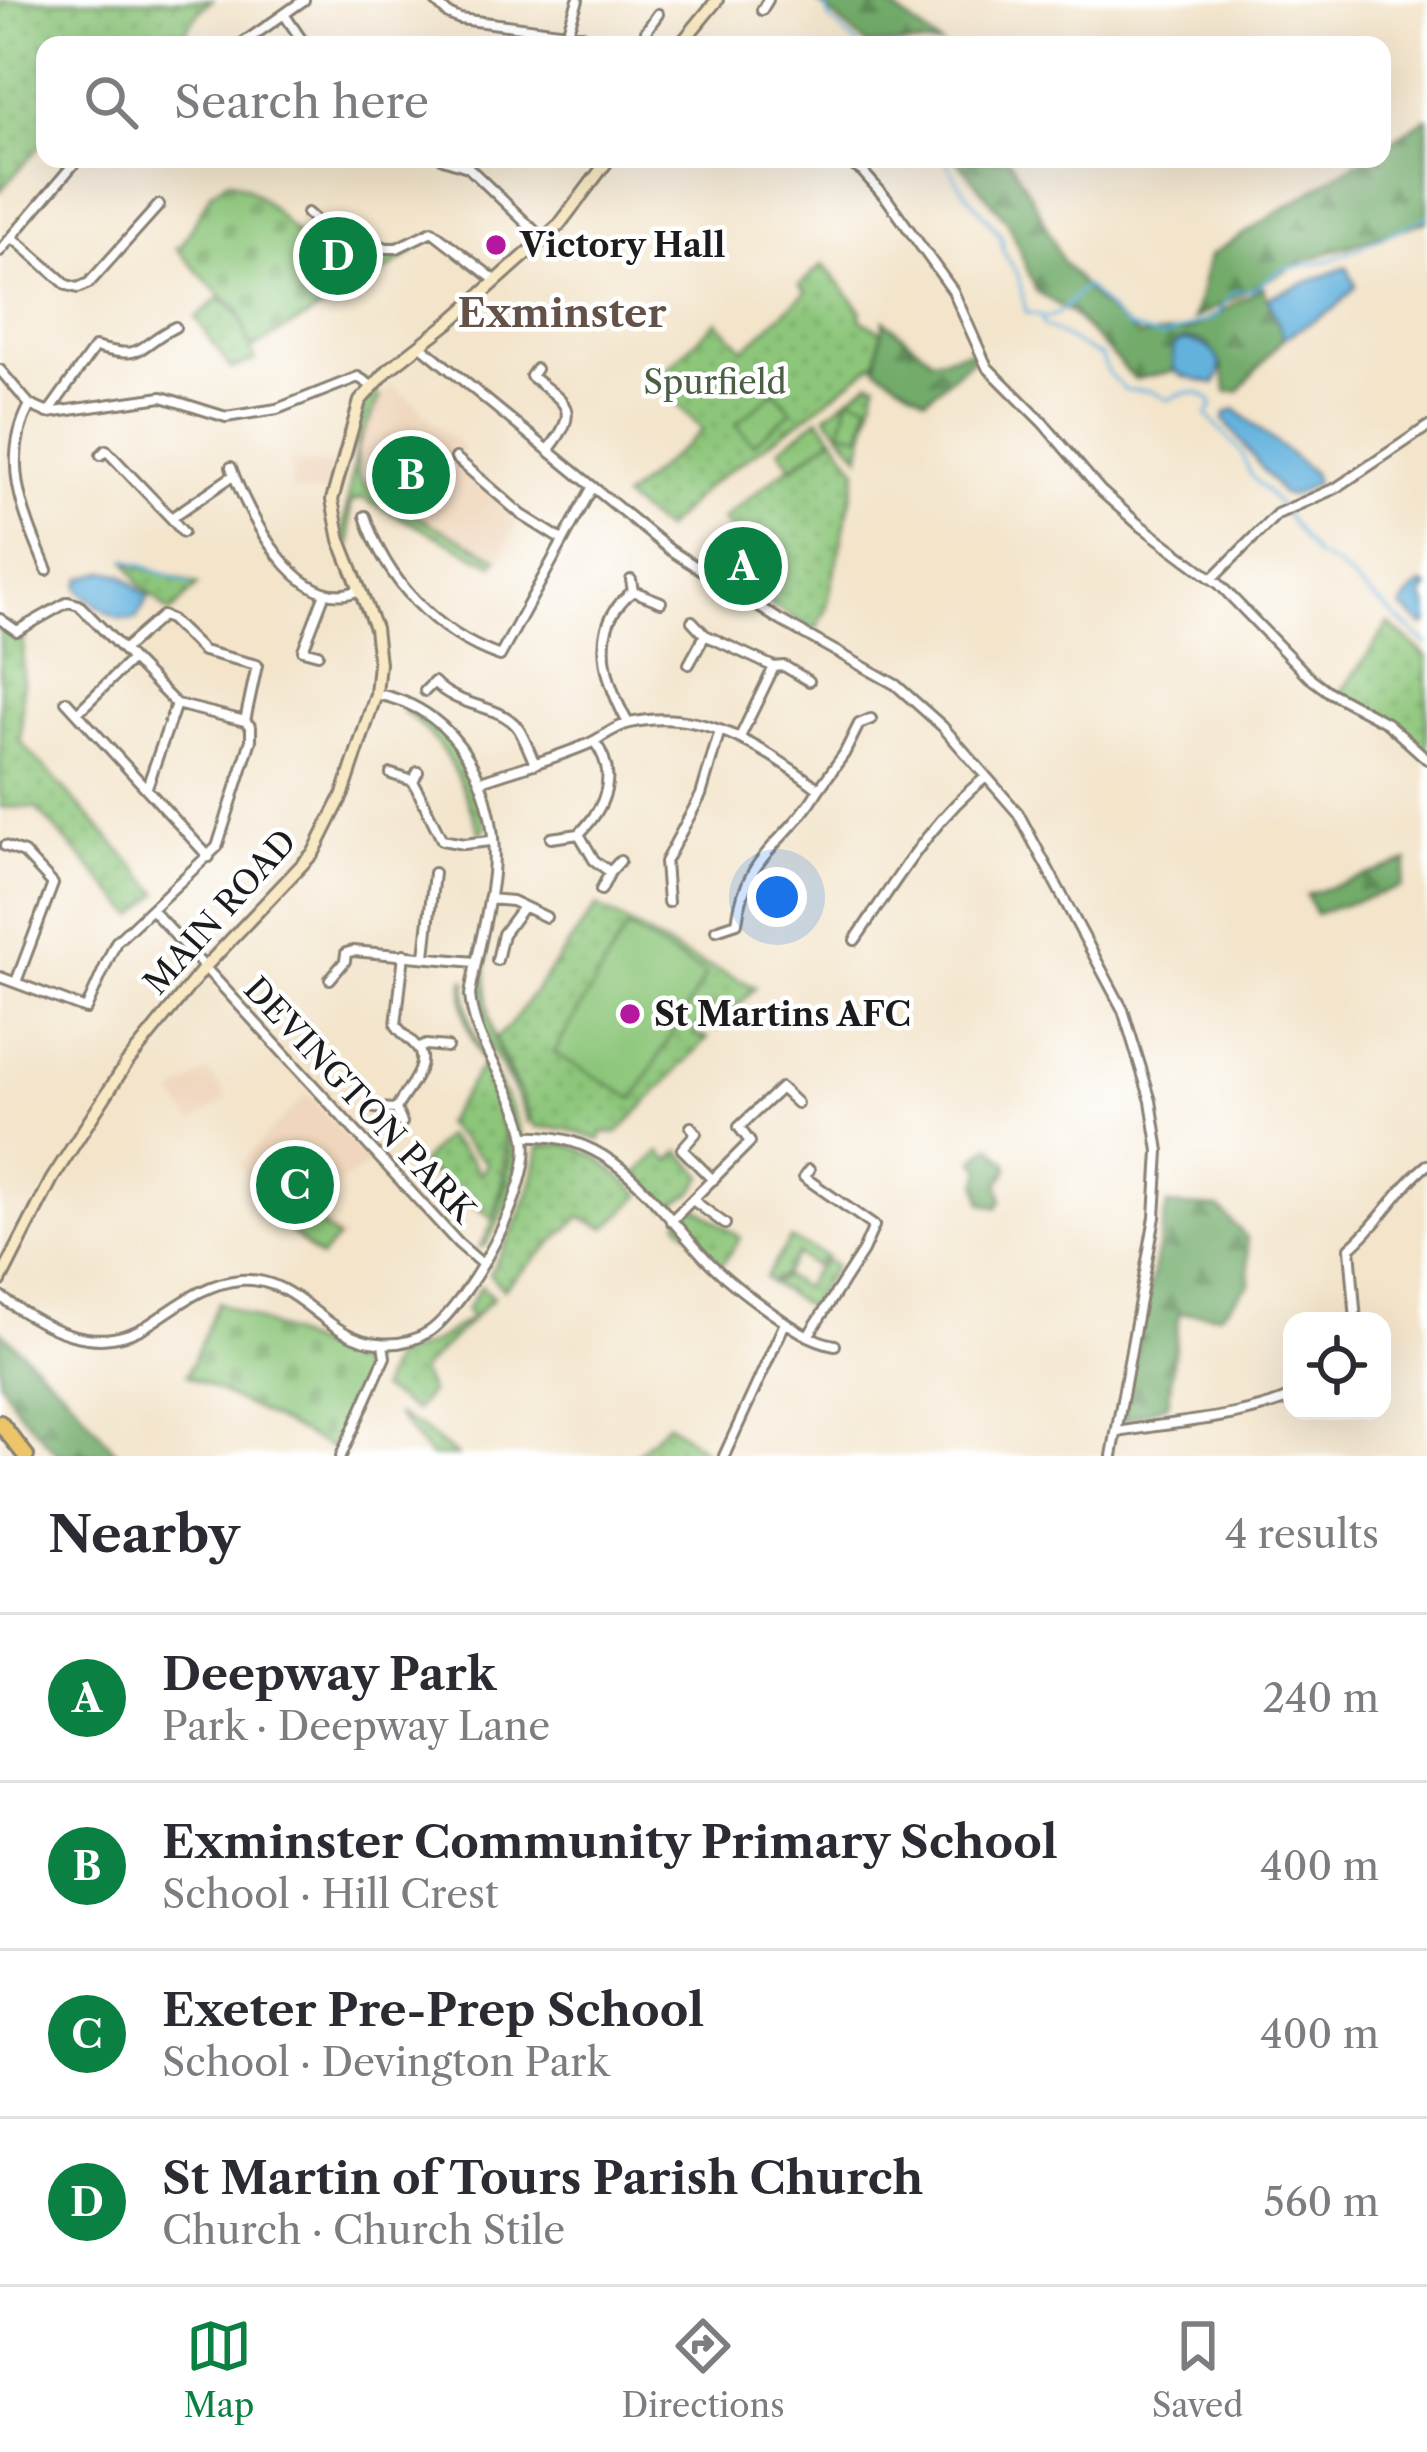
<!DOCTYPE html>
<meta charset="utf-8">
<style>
:root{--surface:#fff;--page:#f7f7f7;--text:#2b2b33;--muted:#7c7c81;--line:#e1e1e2;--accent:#0b8043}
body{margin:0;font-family:"Libre Caslon Text",serif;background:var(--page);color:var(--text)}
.controls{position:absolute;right:36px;bottom:36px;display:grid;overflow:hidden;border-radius:24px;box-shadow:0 12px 48px #0002}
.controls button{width:108px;height:108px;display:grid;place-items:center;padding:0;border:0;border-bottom:3px solid var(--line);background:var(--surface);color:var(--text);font:60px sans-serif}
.you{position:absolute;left:777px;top:897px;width:42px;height:42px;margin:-30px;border:9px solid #fff;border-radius:50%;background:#1a73e8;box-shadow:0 0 0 18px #1a73e833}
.badge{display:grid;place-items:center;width:78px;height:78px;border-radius:50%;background:var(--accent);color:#fff;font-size:39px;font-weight:700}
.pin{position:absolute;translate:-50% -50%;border:6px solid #fff;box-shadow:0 3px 12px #0006}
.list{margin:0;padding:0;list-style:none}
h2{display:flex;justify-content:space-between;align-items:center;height:156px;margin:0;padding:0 48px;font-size:51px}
h2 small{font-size:39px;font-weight:400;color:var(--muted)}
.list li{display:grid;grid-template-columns:78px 1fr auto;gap:36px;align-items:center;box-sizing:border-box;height:168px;padding:0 48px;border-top:3px solid var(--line)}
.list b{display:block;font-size:45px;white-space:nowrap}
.list p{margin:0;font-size:39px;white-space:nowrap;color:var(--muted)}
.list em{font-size:39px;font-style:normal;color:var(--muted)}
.icon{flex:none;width:66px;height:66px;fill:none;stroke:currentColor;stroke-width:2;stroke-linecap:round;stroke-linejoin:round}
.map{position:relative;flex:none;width:1427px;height:1456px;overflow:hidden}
.search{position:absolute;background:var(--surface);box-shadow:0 12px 48px #0002;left:36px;right:36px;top:36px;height:132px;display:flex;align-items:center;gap:30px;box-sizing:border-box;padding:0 42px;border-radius:24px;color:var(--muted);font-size:45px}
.sheet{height:828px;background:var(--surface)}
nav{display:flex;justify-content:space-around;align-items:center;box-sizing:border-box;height:168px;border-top:3px solid var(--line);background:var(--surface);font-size:33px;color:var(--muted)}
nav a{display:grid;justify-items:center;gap:6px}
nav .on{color:var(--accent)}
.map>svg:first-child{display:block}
.built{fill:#efd6bc}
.green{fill:url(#green-dots);stroke:#54714b;stroke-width:3}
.forest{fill:url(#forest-firs);stroke:#476443;stroke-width:3}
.cemetery{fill:url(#cemetery-stones);stroke:#54714b;stroke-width:3}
.pitch{fill:#8dc67a;stroke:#54714b;stroke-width:3}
.water{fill:#64b2de;stroke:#40677d;stroke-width:3}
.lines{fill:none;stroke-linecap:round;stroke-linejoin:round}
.stream{stroke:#64b2de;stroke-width:3}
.street-casing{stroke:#888073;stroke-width:14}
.secondary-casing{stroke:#888073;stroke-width:16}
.highway-casing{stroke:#888073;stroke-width:20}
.street{stroke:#fff;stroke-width:8}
.secondary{stroke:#f8e8c3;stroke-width:10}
.highway{stroke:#edc569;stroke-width:14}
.poi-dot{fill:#b5179e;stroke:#fff;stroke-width:4.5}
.labels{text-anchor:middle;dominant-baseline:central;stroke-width:9;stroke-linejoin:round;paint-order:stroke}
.poi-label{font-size:33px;font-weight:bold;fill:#1c1c1c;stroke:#fff;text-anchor:start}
.park-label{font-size:33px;fill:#496042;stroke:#fff}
.street-label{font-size:33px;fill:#1c1c1c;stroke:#fff}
.quarter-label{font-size:39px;font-weight:bold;fill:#645248;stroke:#fff}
</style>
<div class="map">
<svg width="1427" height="1456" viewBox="0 0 1427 1456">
<defs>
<pattern id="green-dots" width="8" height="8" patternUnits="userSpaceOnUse" patternTransform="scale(3)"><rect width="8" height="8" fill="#8dc67a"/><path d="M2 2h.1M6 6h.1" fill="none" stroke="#79aa69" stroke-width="1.8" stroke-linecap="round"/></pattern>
<pattern id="forest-firs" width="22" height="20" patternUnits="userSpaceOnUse" patternTransform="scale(3)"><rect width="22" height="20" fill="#72ab6a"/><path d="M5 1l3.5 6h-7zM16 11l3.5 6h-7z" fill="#5d8a56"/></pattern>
<pattern id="cemetery-stones" width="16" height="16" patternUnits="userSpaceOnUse" patternTransform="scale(3)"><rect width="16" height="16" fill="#8dc67a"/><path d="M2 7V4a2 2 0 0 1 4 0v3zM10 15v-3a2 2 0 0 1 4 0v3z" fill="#79aa69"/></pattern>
</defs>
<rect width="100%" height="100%" fill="#fff"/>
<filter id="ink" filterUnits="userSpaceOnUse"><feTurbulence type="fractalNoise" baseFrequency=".00833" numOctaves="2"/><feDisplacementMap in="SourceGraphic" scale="24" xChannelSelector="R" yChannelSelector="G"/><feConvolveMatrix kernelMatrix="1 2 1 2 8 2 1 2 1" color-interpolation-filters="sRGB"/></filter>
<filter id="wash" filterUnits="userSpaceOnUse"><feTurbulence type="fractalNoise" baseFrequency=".004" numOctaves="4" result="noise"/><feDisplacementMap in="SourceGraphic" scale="48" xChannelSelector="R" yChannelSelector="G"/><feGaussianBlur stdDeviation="2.7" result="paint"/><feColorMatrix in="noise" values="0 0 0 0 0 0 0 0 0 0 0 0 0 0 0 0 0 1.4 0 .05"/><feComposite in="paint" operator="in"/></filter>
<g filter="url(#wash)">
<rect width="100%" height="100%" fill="#f3e4ca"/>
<path class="built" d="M391,383L465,449L456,461L519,518L498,563L347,495L356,432Z
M291,462L333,465L330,494L291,491Z
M208,1070L228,1098L193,1123L173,1095Z
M307,1094L368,1164L309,1204L344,1238L319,1260L279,1226L282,1221L238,1165Z"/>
<path class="green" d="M0,0H212C197,10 188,30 175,45H45V140L0,191Z
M823,264L861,310L860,319L881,331L878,360L804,418L706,487L664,530L623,499L703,430L654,381L717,321L744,349L806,292L800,285Z
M219,298L238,314L255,360L231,369L196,318Z
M870,381L877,383L860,456L826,415Z
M375,392L380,398L357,447L358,476L374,494L497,558L493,565L362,498L350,503V545L342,539L362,407Z
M834,436L857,470L826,611L815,630L718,574L719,558L734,539L764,562L722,520L788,467L793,468Z
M127,562L198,585L170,613L139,583Z
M0,624L10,633L24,632L21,742L159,893L135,916L36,808L0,807Z
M1389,624L1427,657V756L1391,721L1340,694Z
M401,710C459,725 474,775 486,827L480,834C463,785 446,739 401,710Z
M597,906L687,957L756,987L717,1028L721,1012L706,1007L694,1035L708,1038L618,1133L602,1132L600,1140L567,1129L535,1127L520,1093L531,1120L528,1123C501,1048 466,1047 482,956H487C483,1007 492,1050 520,1093L495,1039L511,1024Z
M464,980H467C459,1064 539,1102 519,1176C512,1201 498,1223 486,1245L480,1247C507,1200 519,1146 498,1094C481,1051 459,1032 464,980Z
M481,1067C510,1114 510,1167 493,1219L419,1164L445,1136L470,1158L481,1175L487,1163L444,1124Z
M568,1144L599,1158L641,1195L606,1228L580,1217L503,1289L489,1274C513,1231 534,1196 539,1146Z
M680,1151L703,1176L692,1193L666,1208L638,1173L660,1152L670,1161Z
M692,1209H699L740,1238L721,1266L679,1223L680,1218Z
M790,1239L826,1256L814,1266L796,1255L784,1274L770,1282L765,1278Z
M826,1260L835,1266L808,1307L772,1284L784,1276L803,1288L815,1270Z
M481,1286L493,1298L420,1371L430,1392L415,1411L380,1389L393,1357L431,1344L471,1318L466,1310Z
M396,1414L423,1429L457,1456H430Z
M668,1423L711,1456H635Z"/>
<path class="forest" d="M815,0H883L941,45H867Z
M1427,118V221L1303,261L1194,319L1209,256L1362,159H1382V146Z
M956,159H1009L1039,210L1062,261L1098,303L1139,336L1188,331L1263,287L1284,337L1239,391L1227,392L1222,367L1209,345C1198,338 1183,336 1173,346L1174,371L1135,379L1072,314L1036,291L1008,222Z
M884,320L932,359L970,351L976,356L926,399L876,367Z
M1408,861L1401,887L1316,914L1306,895Z
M991,1145L1007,1163L1008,1170L999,1183L1002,1199L997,1208L982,1203L978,1185L982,1169L974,1160Z
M1167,1205L1219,1208L1247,1238L1250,1284L1220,1314L1179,1313L1168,1404L1122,1421Z
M0,1330L73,1400L119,1456H59L18,1410L0,1381Z"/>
<path class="cemetery" d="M229,180C256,187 279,216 298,236L314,225C327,233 339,232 352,238C377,249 381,257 410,246L414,251L379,276L251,349L238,309L219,294L176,248L181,247L212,191Z
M218,1302L367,1369L332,1448L187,1375Z"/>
<path class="pitch" d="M775,391L792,411L753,444L736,424Z
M849,397L869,402L861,435L841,430Z
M819,418L833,437L792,467L779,449Z
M627,928L706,975L634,1099L554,1053Z
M299,1205L337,1239L320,1258L282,1225Z"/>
<path class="water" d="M1347,267L1356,286L1335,308L1284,338L1268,297Z
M1179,341C1205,339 1231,357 1215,384L1182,376L1174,370L1173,348Z
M1235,409L1313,473L1316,483L1292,496L1282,494L1224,420L1226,413Z
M106,571L122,575L149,597L136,619C116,624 95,604 80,591L78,586L82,578Z
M1423,584L1427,587L1422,596L1427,606V625H1422L1401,607L1411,592Z"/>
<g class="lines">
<path class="stream" d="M818,0L826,7L830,20L858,45
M945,159L959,184L1001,236L1004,253L1018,275L1026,312L1041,316L1043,325C1063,335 1081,349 1101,356L1108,373L1125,390L1151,391L1168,400C1184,391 1201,387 1213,404L1207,415L1241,452L1251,476L1275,500L1316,556L1334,564L1427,644
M1041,318C1064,318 1071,296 1086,286L1125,326L1156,336H1166L1215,317L1233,292L1254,289L1282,269L1331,260L1427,217
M126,559L191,585"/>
</g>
</g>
<g filter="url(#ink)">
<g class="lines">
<g class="street-casing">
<path id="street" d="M434,0L448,14L460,19L582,35L601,45
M762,10L768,0
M284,14L305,45
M567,33L578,0
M240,45L304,0
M651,45L646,31L658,14
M443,159L468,167L543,239
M843,159L862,171L887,199L953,291L987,367L1043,423L1101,491L1137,523L1219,584L1309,677L1329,692L1387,723L1427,759
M307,213L319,224L387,248H397L432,231L495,280
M12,237L67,285L78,288L89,283L159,205
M0,251L78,159
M421,346L670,550L778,619L896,685L942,726L1018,813L1123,1010L1151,1101L1159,1151L1155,1217L1112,1456
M536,369L531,376C566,404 581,408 550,448
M0,370L30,405L48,413L162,397L226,417L277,409L358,377L372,386
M30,405C0,461 23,512 47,570
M48,413L95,347C146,361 135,347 175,327
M101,455L106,450L171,518L234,475
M456,458L522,515L562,540
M231,467C247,512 298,617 359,590
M365,516C386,580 435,633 500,656L592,488
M171,518L183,532
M1212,579L1277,514L1336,488L1427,427
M633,591L661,602
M0,619L17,631L68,602L79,605L176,704L245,721
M692,621L705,635L774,667L740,737
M318,654L303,650L325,593
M689,664L705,635
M774,667L784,666L809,681
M425,691L434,682C459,709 499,703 518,728C525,739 530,753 535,764
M66,701L209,857
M77,713L130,661
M628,723C605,681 587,626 633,591L631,580
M418,772L413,781L442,840L464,844L490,841
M391,774L413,781
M481,781C516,769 553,759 588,744C602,738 613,727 630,723C700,706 765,748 819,789L844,754L859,724L871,719
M147,787L176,704
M579,834L594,860L610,872L620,861
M551,838L579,834C606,807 619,774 594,741
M5,846L24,853L53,884L16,982
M601,890L610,872
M489,899L512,901L546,917
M668,902L665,862L701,795L720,730
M152,910L458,1243L481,1263
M716,930L737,923C746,851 786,845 819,789
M855,940C894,884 932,819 986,777
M425,956L434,873
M497,960L503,934L523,907
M0,977L86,1009L116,942L217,847L251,740V727L245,721L257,665L203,651L170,619L162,616L124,649
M330,979L345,961L346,953L353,951L475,962
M420,1048L426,1045L447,1047
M375,1108L396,1109
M402,1123L396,1109C403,1093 432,1066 417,1047C410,1039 402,1034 396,1025L404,954
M691,1127L696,1133L682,1149L713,1180
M525,1136C615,1132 654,1205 710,1263C728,1281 748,1296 769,1311C789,1325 811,1341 835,1345
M694,1201L725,1224
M671,1221L750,1142L739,1127L781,1088L797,1103
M0,1296C44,1329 98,1358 151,1323C179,1305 205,1283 240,1280C300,1276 324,1339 378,1343C396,1345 415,1341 430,1331C469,1302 533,1187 525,1139C517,1086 475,1052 470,995C476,955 489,915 493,874C500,794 461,709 376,694
M1356,1321L1350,1248C1380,1223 1397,1189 1427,1165
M808,1336L863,1251L874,1226L804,1177L809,1170
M1118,1432C1177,1421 1237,1420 1292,1397
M341,1456L385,1357L383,1344
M724,1456L785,1323"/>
</g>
<g class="secondary-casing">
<path id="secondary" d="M680,45L717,0
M0,1281L52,1179L126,1064L205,967L314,852L343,794L376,694L379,663L375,628L340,540L332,500L360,401L388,370L451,321L559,225L609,159"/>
</g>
<g class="highway-casing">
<path id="highway" d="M0,1423L26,1456"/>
</g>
<use href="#street" class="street"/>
<use href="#secondary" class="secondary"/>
<use href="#highway" class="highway"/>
</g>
</g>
<g class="poi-dot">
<circle cx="496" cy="245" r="12"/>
<circle cx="630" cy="1014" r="12"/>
</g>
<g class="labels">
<g class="poi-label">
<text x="520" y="245">Victory Hall</text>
<text x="654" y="1014">St Martins AFC</text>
</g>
<g class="park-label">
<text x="715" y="382">Spurfield</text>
</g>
<g class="street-label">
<text transform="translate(220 912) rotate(-48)">MAIN ROAD</text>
<text transform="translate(360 1100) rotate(47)">DEVINGTON PARK</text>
</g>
<g class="quarter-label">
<text x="562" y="313">Exminster</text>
</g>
</g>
</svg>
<div class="controls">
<button><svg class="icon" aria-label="locate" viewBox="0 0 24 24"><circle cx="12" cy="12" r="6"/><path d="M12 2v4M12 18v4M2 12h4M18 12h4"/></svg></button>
</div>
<div class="you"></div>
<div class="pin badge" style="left:743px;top:566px">A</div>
<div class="pin badge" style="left:411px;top:475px">B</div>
<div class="pin badge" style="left:295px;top:1185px">C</div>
<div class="pin badge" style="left:338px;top:256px">D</div>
<div class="search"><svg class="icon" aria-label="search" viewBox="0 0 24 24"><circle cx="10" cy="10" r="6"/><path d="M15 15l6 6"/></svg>Search here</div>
</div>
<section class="sheet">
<h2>Nearby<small>4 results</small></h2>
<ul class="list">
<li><span class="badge">A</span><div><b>Deepway Park</b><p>Park · Deepway Lane</p></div><em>240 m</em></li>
<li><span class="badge">B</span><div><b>Exminster Community Primary School</b><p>School · Hill Crest</p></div><em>400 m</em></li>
<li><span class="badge">C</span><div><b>Exeter Pre-Prep School</b><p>School · Devington Park</p></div><em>400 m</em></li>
<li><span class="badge">D</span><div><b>St Martin of Tours Parish Church</b><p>Church · Church Stile</p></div><em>560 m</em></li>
</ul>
</section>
<nav>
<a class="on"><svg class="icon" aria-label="map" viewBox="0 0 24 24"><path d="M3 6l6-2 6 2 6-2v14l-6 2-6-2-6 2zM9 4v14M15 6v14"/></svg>Map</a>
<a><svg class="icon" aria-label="directions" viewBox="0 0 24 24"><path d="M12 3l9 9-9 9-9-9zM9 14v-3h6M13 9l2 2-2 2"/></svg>Directions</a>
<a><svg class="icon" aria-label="saved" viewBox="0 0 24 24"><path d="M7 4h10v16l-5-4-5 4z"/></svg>Saved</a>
</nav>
